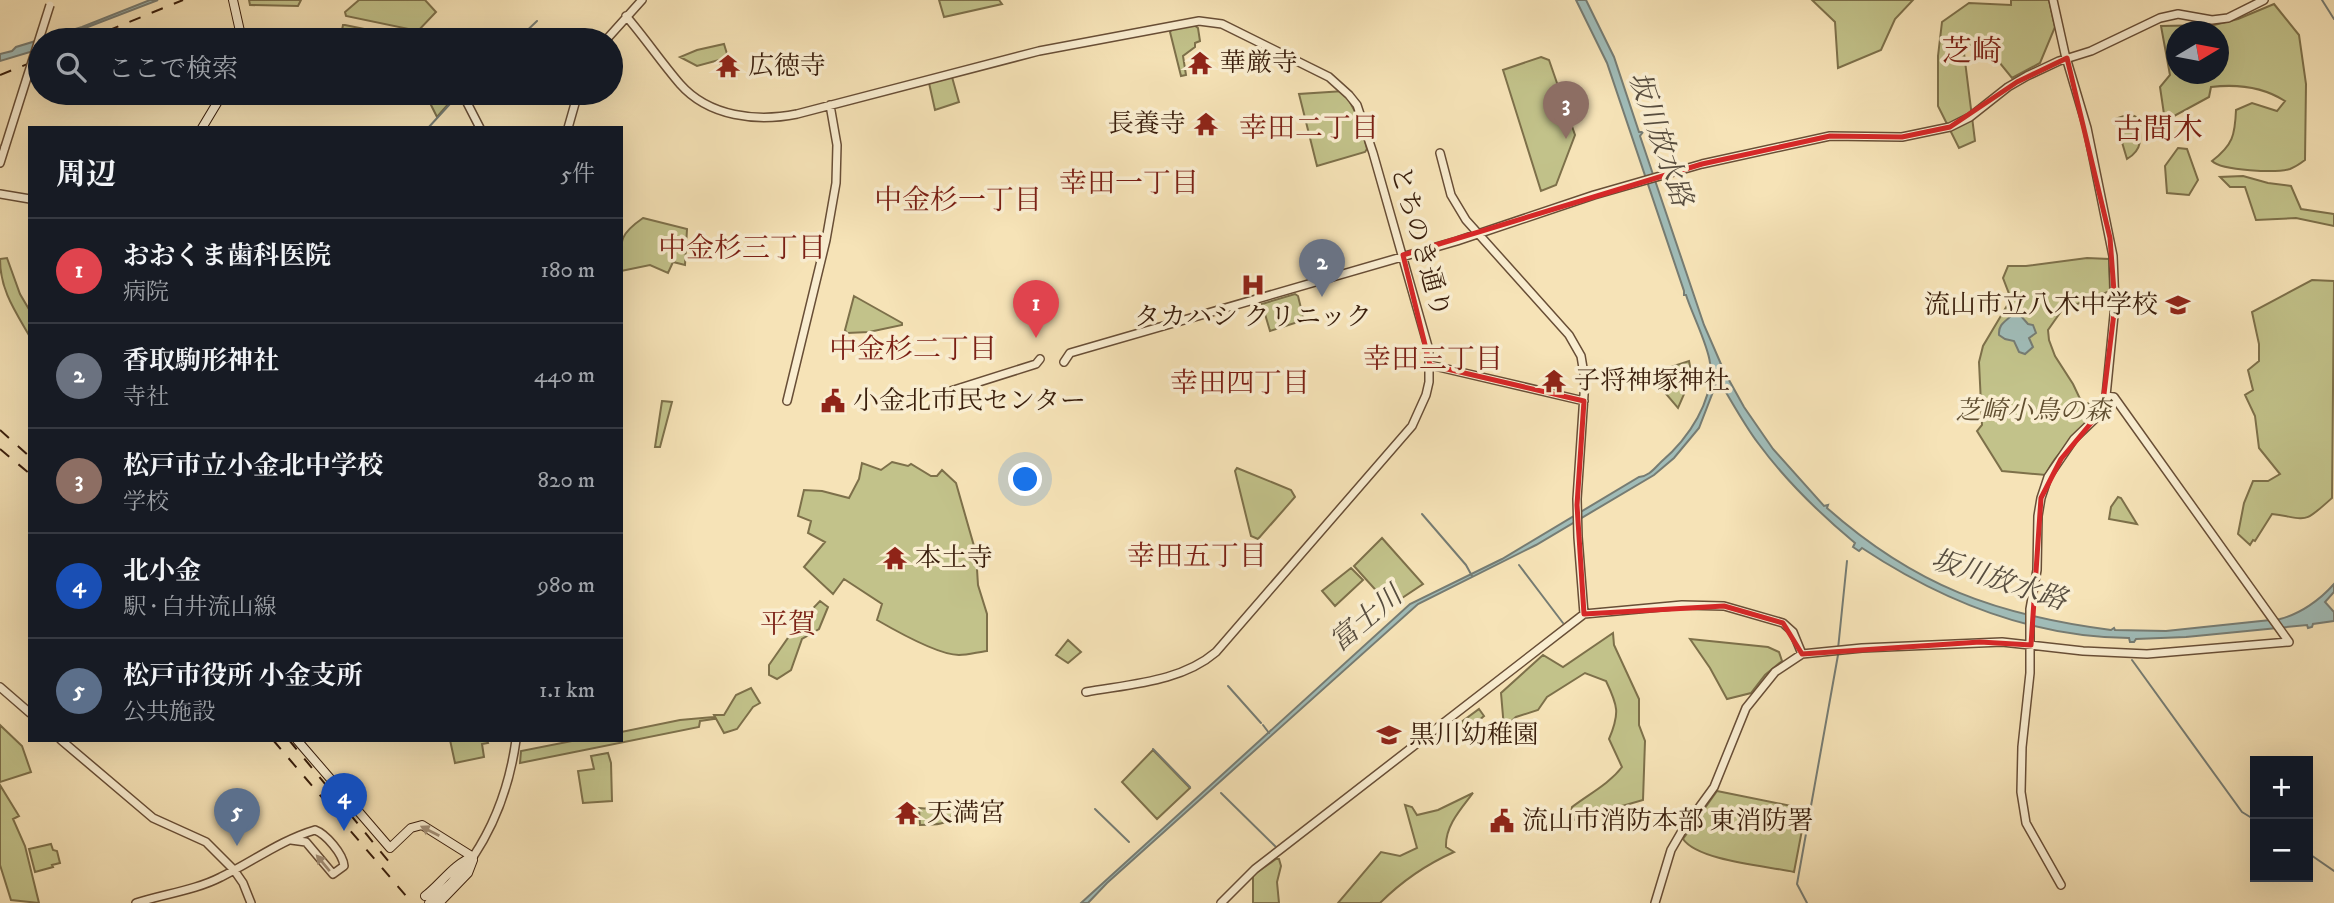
<!DOCTYPE html>
<html lang="ja">
<meta charset="utf-8">
<style>
:root{--surface:#171b24;--page:#242831;--text:#f1f3f6;--muted:#9ea1a6;--line:#363941;--accent:#db2777}
body{margin:0;font-family:"IM FELL DW Pica","Noto Serif JP",serif;background:var(--page);color:var(--text)}
.controls{position:absolute;right:21px;bottom:21px;display:grid;overflow:hidden;border-radius:0px;box-shadow:0 7px 28px #0002}
.controls button{width:63px;height:63px;display:grid;place-items:center;padding:0;border:0;border-bottom:2px solid var(--line);background:var(--surface);color:var(--text);font:35px sans-serif}
.compass{position:absolute;left:2166px;top:21px;width:63px;height:63px;border-radius:50%;background:var(--surface);box-shadow:0 7px 28px #0002;rotate:80deg}
.you{position:absolute;left:1026px;top:480px;width:24px;height:24px;margin:-18px;border:5px solid #fff;border-radius:50%;background:#1a73e8;box-shadow:0 0 0 10px #1a73e833}
.badge{display:grid;place-items:center;width:46px;height:46px;border-radius:50%;background:var(--accent);color:#fff;font-size:23px;font-weight:700}
.pin{position:absolute;translate:-50% -58px;filter:drop-shadow(0 2px 4px #0008)}
.pin::after{content:'';position:absolute;top:37px;width:24px;height:21px;background:inherit;clip-path:polygon(0 0,100% 0,50% 100%)}
.list{margin:0;padding:0;list-style:none}
h2{display:flex;justify-content:space-between;align-items:center;height:91px;margin:0;padding:0 28px;font-size:30px}
h2 small{font-size:23px;font-weight:400;color:var(--muted)}
.list li{display:grid;grid-template-columns:46px 1fr auto;gap:21px;align-items:center;box-sizing:border-box;height:105px;padding:0 28px;border-top:2px solid var(--line)}
.list b{display:block;font-size:26px;white-space:nowrap}
.list p{margin:0;font-size:23px;white-space:nowrap;color:var(--muted)}
.list em{font-size:23px;font-style:normal;color:var(--muted)}
.icon{flex:none;width:38px;height:38px;fill:none;stroke:currentColor;stroke-width:2;stroke-linecap:round;stroke-linejoin:round}
.map{position:relative;flex:none;width:2334px;height:903px;overflow:hidden}
.search{position:absolute;background:var(--surface);box-shadow:0 7px 28px #0002;left:28px;top:28px;width:595px;height:77px;display:flex;align-items:center;gap:18px;box-sizing:border-box;padding:0 24px;border-radius:38px;color:var(--muted);font-size:26px}
.panel{position:absolute;background:var(--surface);box-shadow:0 7px 28px #0002;left:28px;top:126px;width:595px;height:616px;border-radius:0px}
.map>svg:first-child{display:block}
.green{fill:#c2c28a;stroke:#7d704a;stroke-width:2;fill-rule:evenodd}
.water{fill:#a0bcb8;stroke:#767c73;stroke-width:2}
.lines{fill:none;stroke-linecap:round;stroke-linejoin:round}
.stream{stroke:#767c73;stroke-width:2}
.tertiary-casing{stroke:#684e36;stroke-width:10}
.secondary-casing{stroke:#381d0b;stroke-width:10}
.tertiary{stroke:#f9edd0;stroke-width:7}
.secondary{stroke:#f9edd0;stroke-width:8}
.rail{stroke:#381d0b;stroke-width:2;stroke-dasharray:12 12;stroke-linecap:butt}
.tertiary-bridge-casing{stroke:#684e36;stroke-width:10;stroke-linecap:butt}
.tertiary-bridge{stroke:#f9edd0;stroke-width:7}
.oneway{fill:#a28f77}
.marked{fill:none;stroke:#d62828;stroke-width:5;stroke-linejoin:round}
.labels{text-anchor:middle;dominant-baseline:central;stroke-width:7;stroke-linejoin:round;paint-order:stroke}
.poi-label{font-size:26px;fill:#381d0b;stroke:#f9edd0;text-anchor:start}
.street-label{font-size:26px;fill:#381d0b;stroke:#f9edd0}
.park-label{font-size:26px;font-style:italic;fill:#614f31;stroke:#f9edd0}
.neighbourhood-label{font-size:28px;fill:#7a1f14;stroke:#f9edd0}
.water-label{font-size:28px;font-style:italic;fill:#574d3f;stroke:#f9edd0}
.quarter-label{font-size:30px;fill:#7a1f14;stroke:#f9edd0}
</style>
<div class="map">
<svg width="2334" height="903" viewBox="0 0 2334 903">
<rect width="100%" height="100%" fill="#f6e3b7"/>
<filter id="stains"><feTurbulence type="fractalNoise" baseFrequency=".00286" numOctaves="4"/><feColorMatrix values="0 0 0 0 .2 0 0 0 0 .09 0 0 0 0 .02 0 0 0 .5 -.17"/></filter>
<radialGradient id="worn" r=".72"><stop offset=".6" stop-color="#630" stop-opacity="0"/><stop offset="1" stop-color="#630" stop-opacity=".3"/></radialGradient>
<path class="green" d="M249,0H301L298,6L250,5Z
M359,0H425L436,12L418,31L346,16L345,12Z
M939,0H999L1002,4L944,17Z
M1812,0H1913L1895,19L1881,50L1838,68L1835,22Z
M2011,0H2049L2055,27L2040,63L2012,78L1991,52L1974,43L1964,53L1975,141L1959,148L1938,106V56L1942,22L1969,3L2011,5Z
M2274,4L2299,35L2306,84L2305,160C2301,163 2295,167 2290,169C2277,173 2222,171 2212,161C2233,145 2235,135 2236,110L2252,103L2277,111L2285,101C2263,87 2236,84 2211,87L2209,97L2165,121L2160,87L2170,75L2161,26L2214,25L2238,19ZM2176,32H2218V74H2176Z
M343,25H345L418,40H340Z
M1194,25L1198,28L1200,41L1195,43V47L1183,56L1186,75L1181,76L1170,32L1173,28Z
M724,44L731,67L722,69L719,60L697,66L680,57L697,50Z
M1541,57L1549,60L1575,135L1556,185L1541,191L1503,70Z
M952,77L959,102L935,110L929,83Z
M1344,91L1359,119L1367,149L1365,152L1317,166L1299,94Z
M437,93H458L437,117L428,99Z
M2130,114L2138,118C2141,136 2144,149 2127,159L2115,119Z
M2178,148L2187,149L2198,180L2189,195L2167,193L2165,166Z
M2243,176L2268,183L2291,186L2301,209L2334,214V226L2296,218L2256,220L2245,187H2230L2220,177Z
M643,218L687,229L685,265L673,262L668,273L650,265L621,271C621,242 617,236 643,218Z
M7,258L20,294L30,311V337C15,311 0,290 0,259Z
M2087,258L2109,259L2110,291L2062,310L2048,330L2049,340L2055,356L2073,384L2082,403L2096,404C2095,423 2054,451 2046,475L2002,471L1977,431L1982,425L1979,362L1983,346L2011,299L2003,278L2008,266H2026Z
M2312,280L2334,281L2332,498C2302,525 2309,519 2272,514L2255,541L2253,540L2250,545L2238,534L2244,503L2253,481H2268L2280,474L2259,448L2255,416L2245,395L2253,390L2248,370L2259,361V344L2252,312Z
M1295,294L1298,296L1304,320L1270,331L1262,304Z
M854,296L902,323V325L869,332L847,333L845,330Z
M1689,361L1692,376L1678,408L1649,374Z
M662,401L672,402L660,447H655Z
M892,462L908,466L911,464L931,476H937L942,470L956,483L976,553L978,585L987,614V651C978,652 968,655 959,655C938,655 896,631 877,620L882,604L844,579L833,594L804,567L825,542L808,533L811,521L798,516L804,490L822,491L849,498L859,479L862,463L881,470Z
M1237,468L1291,490L1295,497L1258,539L1251,536L1235,471Z
M2118,497L2121,498L2137,524L2109,519L2111,507Z
M1382,538L1423,584L1390,606L1354,566Z
M1351,568L1363,580L1335,606L1322,591Z
M820,601L828,607L819,629L802,639L791,670L777,679L769,675V665L797,625Z
M1613,633L1614,645L1639,699V725L1645,741L1643,800L1570,821L1572,807C1589,794 1609,784 1622,767L1609,739C1620,713 1618,706 1606,681L1585,673L1547,697L1538,710L1516,717L1504,728L1501,693L1543,655L1563,667Z
M1690,639L1768,647L1779,652L1782,661L1765,675L1751,693L1727,699L1710,668Z
M1068,640L1081,652L1068,663L1056,655Z
M751,688L760,703L753,707L737,729L724,733L714,715H724L736,695Z
M1479,709L1484,716L1466,731L1460,723Z
M713,717L714,719L700,721L699,727L520,763L521,751L577,740H621V732L680,720Z
M0,725L22,746L31,772L0,782Z
M450,740H487L488,743L482,744L484,757L455,763Z
M1153,750L1190,788L1157,819L1122,782Z
M608,753L611,763L612,801L583,803L578,771L594,769L591,756Z
M0,785L19,816L13,819L25,846L39,903L11,900L0,865Z
M1717,791L1806,809L1794,872C1768,866 1698,861 1683,839Z
M1473,793C1461,809 1445,826 1446,847L1454,852C1425,865 1402,881 1380,903H1338L1381,852L1400,856L1417,848L1405,805L1412,807L1417,815L1438,810Z
M919,808L954,811C948,827 935,824 920,825Z
M51,844L53,850L57,851L60,863L52,865L53,867L35,872L29,849Z
M1276,859H1279L1281,866L1277,882L1279,903H1253V875Z"/>
<path class="water" d="M150,0H158L54,40H40V49L0,61V54L12,51L16,47L82,27Z
M1576,0H1586L1614,57L1639,132H1643L1640,136L1704,325L1724,371L1744,407L1773,449L1824,506L1828,505L1827,508C1915,586 1996,615 2111,630L2114,628L2115,630L2166,631L2280,619C2300,614 2320,600 2334,584V592L2325,602L2334,612V621L2313,624L2312,627L2308,628L2307,625L2186,637L2136,639L2134,642H2130L2129,638C2032,637 1942,601 1862,548L1859,551L1853,547L1855,543C1819,513 1786,481 1758,443C1743,423 1731,400 1718,379L1699,428L1674,458L1654,475L1536,545L1418,604L1107,883L1088,903H1081L1410,604L1502,559L1639,477C1649,476 1654,469 1661,462C1688,439 1715,400 1710,363C1708,345 1692,314 1686,295H1684V291L1607,63Z
M2014,313L2021,316L2028,324L2033,325L2036,333L2029,338L2033,347L2025,354L2019,352L2014,341L2005,339L1999,335C1998,323 2007,321 2014,313Z"/>
<g class="lines">
<path class="stream" d="M2322,0L2334,19
M517,40L537,21
M428,128L460,93
M1422,514L1466,565L1472,576
M1519,565L1563,623
M1838,649L1847,561
M2132,660L2242,812L2255,820
M1228,686L1261,723
M1263,725L1269,733
M1153,749L1190,787
M1221,793L1276,847
M1095,809L1129,842
M2308,853L2334,871
M1807,903L1797,884L1838,655"/>
<g class="tertiary-casing">
<path id="tertiary" d="M2053,0L2065,54L2087,128L2113,256L2115,305L2106,396L2099,415L2074,439L2048,477L2041,498L2038,516L2037,570L2030,609V673L2022,747L2021,792L2026,823L2061,885
M626,16C645,38 661,62 680,84C709,117 757,122 797,114L1039,51L1199,21L1222,24L1329,77L1349,95L1357,105L1373,153L1429,350V382L1426,395L1412,426L1216,652C1181,682 1130,684 1086,692
M606,40L642,0
M462,93L480,128
M568,128L578,93
M1440,153L1451,195L1466,220L1569,335L1581,356L1585,380L1577,499L1578,537L1584,614
M0,163L5,147
M0,194L30,199
M1064,362L1070,353L1457,241L1594,195L1702,164L1830,136L1902,137L1950,127L1970,117L2008,87L2027,76L2059,61L2091,51L2160,18L2178,14L2212,20L2228,18L2264,0
M1430,365L1584,401
M938,395L1036,364L1040,359
M787,401L826,240L836,183L837,145L830,105
M0,687L30,713
M61,740L153,818L206,842L234,870L243,883L251,903
M473,857C497,821 510,783 516,740
M136,903C164,894 196,890 221,877C252,862 281,840 315,830C326,834 343,854 344,866L333,874L306,842L291,840
M1221,903L1255,869L1584,614L1682,605L1724,606L1783,623L1793,632L1802,654
M1655,903L1671,850L1682,831L1714,787L1746,708L1775,672L1802,654L1862,648L2002,642L2083,651L2147,654L2289,642L2114,397L2106,396"/>
</g>
<g class="secondary-casing">
<path id="secondary" d="M233,0L242,40
M202,128L223,93
M297,740L390,848L411,828L422,825L473,857
M425,896C441,884 454,863 473,857
M429,903L450,884L473,857
M439,903L468,873L473,860"/>
</g>
<use href="#tertiary" class="tertiary"/>
<use href="#secondary" class="secondary"/>
<path class="rail" d="M85,40L183,0
M0,75L40,59
M0,430L30,457
M0,449L30,474
M273,740L412,903
M289,740L390,863"/>
<g class="tertiary-bridge-casing">
<path id="tertiary-bridge" d="M5,147L50,5"/>
</g>
<use href="#tertiary-bridge" class="tertiary-bridge"/>
</g>
<defs><path id="oneway-solid" d="M-6-.8H1V-3.2L6.5 0L1 3.2V.8H-6Z" transform="scale(1.75)"/></defs>
<g class="oneway">
<use href="#oneway-solid" transform="translate(430 831) rotate(-153)"/>
<use href="#oneway-solid" transform="translate(323 863) rotate(-130)"/>
</g>
<path class="marked" d="M2067,58L2110,238L2115,305L2102,410L2061,459L2041,498L2031,645L1980,642L1802,654L1783,623L1724,606L1584,614L1577,505L1584,401L1430,365L1403,255L1702,164L1830,136L1902,137L1950,127L2017,82Z"/>
<defs>
<g id="temple-bare" transform="scale(1.89)"><path d="M0-6L5-2H3V0L6.5 2.5H4V6H1.5V3h-3V6H-4V2.5H-6.5L-3 0V-2H-5Z" fill="#8f2418" stroke="#f9edd0" stroke-width="2.5" paint-order="stroke"/></g>
<g id="hospital-bare" transform="scale(1.89)"><path d="M-5-5h3v3.5h4V-5h3V5h-3V1.5h-4V5h-3Z" fill="#8f2418" stroke="#f9edd0" stroke-width="2.5" paint-order="stroke"/></g>
<g id="school-bare" transform="scale(1.89)"><path d="M0-5L7-2L0 1L-7-2ZM-4 1L0 2.5L4 1V4Q0 6-4 4Z" fill="#8f2418" stroke="#f9edd0" stroke-width="2.5" paint-order="stroke"/></g>
<g id="civic-bare" transform="scale(1.89)"><path d="M-.6-6.5H3V-4.5H.6V-3L4-1V1h2V6H-6V1h2V-1L-.6-3ZM-1.2 2.5V6h2.4V2.5Z" fill="#8f2418" stroke="#f9edd0" stroke-width="2.5" paint-order="stroke"/></g>
</defs>
<g fill-rule="evenodd">
<use href="#temple-bare" x="1200" y="63"/>
<use href="#temple-bare" x="728" y="66"/>
<use href="#temple-bare" x="1206" y="124"/>
<use href="#hospital-bare" x="1253" y="285"/>
<use href="#school-bare" x="2178" y="305"/>
<use href="#temple-bare" x="1554" y="381"/>
<use href="#civic-bare" x="833" y="401"/>
<use href="#temple-bare" x="895" y="558"/>
<use href="#school-bare" x="1389" y="735"/>
<use href="#temple-bare" x="907" y="813"/>
<use href="#civic-bare" x="1502" y="821"/>
</g>
<g class="labels">
<g class="poi-label">
<text x="1220" y="63">華厳寺</text>
<text x="748" y="66">広徳寺</text>
<text x="1186" y="124" text-anchor="end">長養寺</text>
<text x="2158" y="305" text-anchor="end">流山市立八木中学校</text>
<text x="1253" y="317" text-anchor="middle">タカハシ クリニック</text>
<text x="1574" y="381">子将神塚神社</text>
<text x="853" y="401">小金北市民センター</text>
<text x="915" y="558">本土寺</text>
<text x="1409" y="735">黒川幼稚園</text>
<text x="927" y="813">天満宮</text>
<text x="1522" y="821">流山市消防本部 東消防署</text>
</g>
<g class="street-label">
<text transform="translate(1420 242) rotate(74)">とちのき通り</text>
</g>
<g class="park-label">
<text x="2033" y="411">芝崎小鳥の森</text>
</g>
<g class="neighbourhood-label">
<text x="1309" y="128">幸田二丁目</text>
<text x="1129" y="183">幸田一丁目</text>
<text x="958" y="200">中金杉一丁目</text>
<text x="742" y="248">中金杉三丁目</text>
<text x="913" y="349">中金杉二丁目</text>
<text x="1433" y="359">幸田三丁目</text>
<text x="1240" y="383">幸田四丁目</text>
<text x="1197" y="556">幸田五丁目</text>
<text x="788" y="624">平賀</text>
</g>
<g class="water-label">
<text transform="translate(1660 139) rotate(71)">坂川放水路</text>
<text transform="translate(1999 580) rotate(18)">坂川放水路</text>
<text transform="translate(1366 619) rotate(-40)">富士川</text>
</g>
<g class="quarter-label">
<text x="1972" y="52">芝崎</text>
<text x="2158" y="130">古間木</text>
</g>
</g>
<rect width="100%" height="100%" filter="url(#stains)"/>
<rect width="100%" height="100%" fill="url(#worn)"/>
</svg>
<div class="controls">
<button>+</button>
<button>−</button>
</div>
<svg class="compass" viewBox="-18 -18 36 36"><path d="M0-13l5 13h-10z" fill="#e53935"/><path d="M0 13l5-13h-10z" fill="#9ea1a6"/></svg>
<div class="you"></div>
<div class="pin badge" style="left:1036px;top:338px;background:#e0444e">1</div>
<div class="pin badge" style="left:1322px;top:297px;background:#6b7280">2</div>
<div class="pin badge" style="left:1566px;top:139px;background:#8d6e63">3</div>
<div class="pin badge" style="left:344px;top:831px;background:#1a4fb4">4</div>
<div class="pin badge" style="left:237px;top:846px;background:#5c6f8a">5</div>
<div class="search"><svg class="icon" aria-label="search" viewBox="0 0 24 24"><circle cx="10" cy="10" r="6"/><path d="M15 15l6 6"/></svg>ここで検索</div>
<section class="panel">
<h2>周辺<small>5件</small></h2>
<ul class="list">
<li><span class="badge" style="background:#e0444e">1</span><div><b>おおくま歯科医院</b><p>病院</p></div><em>180 m</em></li>
<li><span class="badge" style="background:#6b7280">2</span><div><b>香取駒形神社</b><p>寺社</p></div><em>440 m</em></li>
<li><span class="badge" style="background:#8d6e63">3</span><div><b>松戸市立小金北中学校</b><p>学校</p></div><em>820 m</em></li>
<li><span class="badge" style="background:#1a4fb4">4</span><div><b>北小金</b><p>駅 · 白井流山線</p></div><em>980 m</em></li>
<li><span class="badge" style="background:#5c6f8a">5</span><div><b>松戸市役所 小金支所</b><p>公共施設</p></div><em>1.1 km</em></li>
</ul>
</section>
</div>
